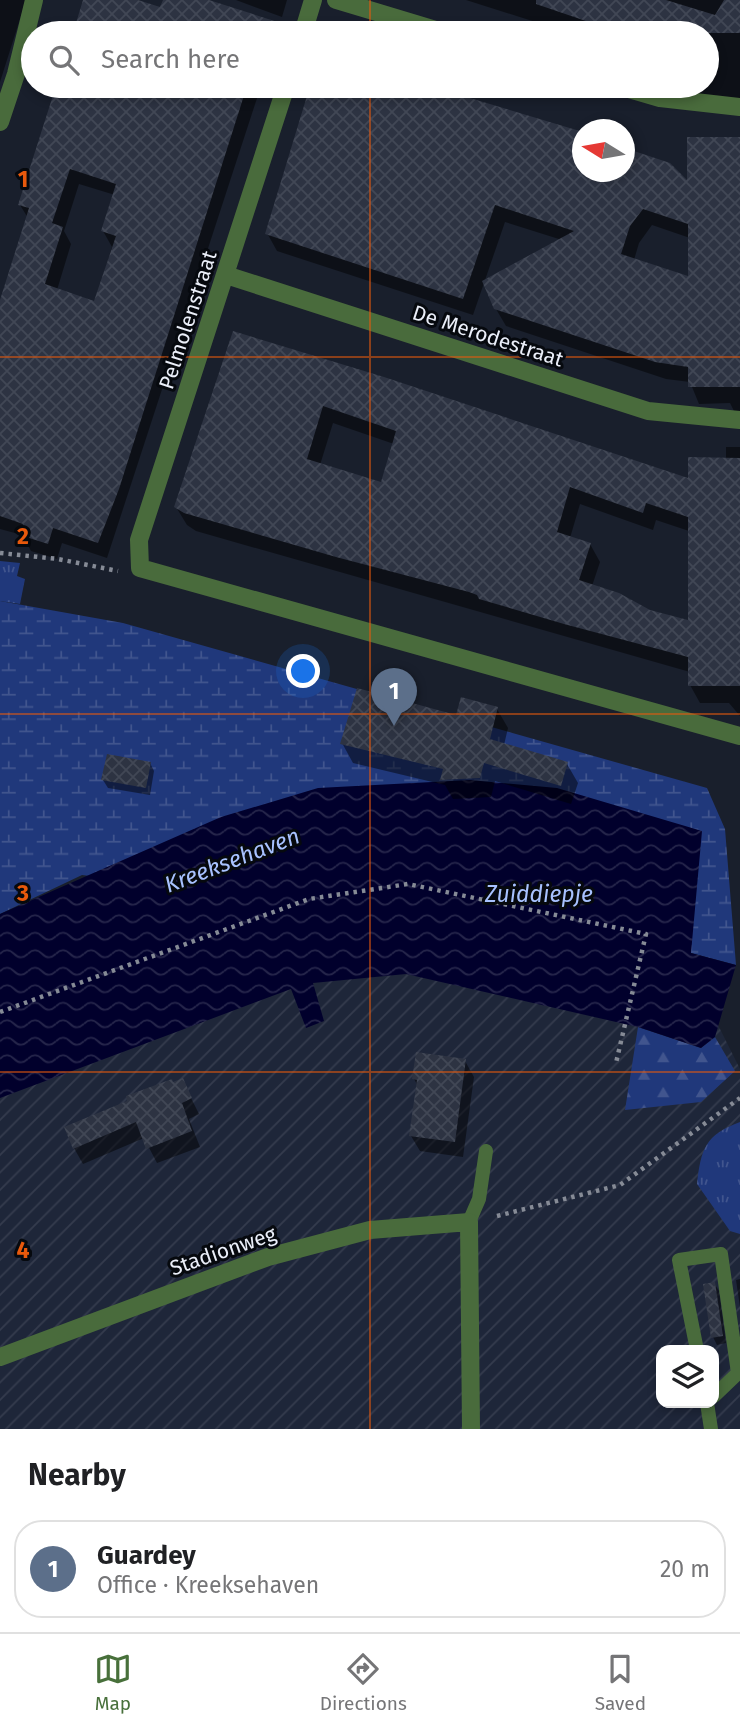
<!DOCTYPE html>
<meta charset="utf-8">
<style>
:root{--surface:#fff;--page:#f6f6f6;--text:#202124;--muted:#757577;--line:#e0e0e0;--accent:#48703b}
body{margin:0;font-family:"Fira Sans",sans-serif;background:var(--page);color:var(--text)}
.controls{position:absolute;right:21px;bottom:21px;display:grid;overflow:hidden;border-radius:14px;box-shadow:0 4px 10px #0003}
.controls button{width:63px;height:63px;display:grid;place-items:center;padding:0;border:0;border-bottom:2px solid var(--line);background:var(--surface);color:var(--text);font:35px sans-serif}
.compass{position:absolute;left:572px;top:119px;width:63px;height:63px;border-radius:50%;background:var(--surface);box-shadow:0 4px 10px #0003;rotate:281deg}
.you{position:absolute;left:304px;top:672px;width:24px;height:24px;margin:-18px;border:5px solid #fff;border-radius:50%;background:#1a73e8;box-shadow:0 0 0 10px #1a73e833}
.badge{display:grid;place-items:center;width:46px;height:46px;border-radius:50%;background:var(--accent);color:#fff;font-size:23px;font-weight:700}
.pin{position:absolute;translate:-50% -58px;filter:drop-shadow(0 2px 4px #0008)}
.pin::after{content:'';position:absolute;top:37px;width:24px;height:21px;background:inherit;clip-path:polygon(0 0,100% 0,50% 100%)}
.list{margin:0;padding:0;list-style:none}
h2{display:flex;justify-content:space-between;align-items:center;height:91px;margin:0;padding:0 28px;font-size:30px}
h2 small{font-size:23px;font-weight:400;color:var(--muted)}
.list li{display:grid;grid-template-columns:46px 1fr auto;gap:21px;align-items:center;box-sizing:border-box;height:98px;margin:0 14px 14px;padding:0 14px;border:2px solid var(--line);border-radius:28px}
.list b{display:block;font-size:26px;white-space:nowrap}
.list p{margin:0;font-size:23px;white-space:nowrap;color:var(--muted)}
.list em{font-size:23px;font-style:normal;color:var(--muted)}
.icon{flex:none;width:38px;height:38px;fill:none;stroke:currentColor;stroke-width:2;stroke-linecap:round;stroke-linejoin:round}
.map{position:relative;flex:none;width:740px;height:1429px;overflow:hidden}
.search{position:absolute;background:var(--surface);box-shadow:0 4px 10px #0003;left:21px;right:21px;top:21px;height:77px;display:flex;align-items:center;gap:18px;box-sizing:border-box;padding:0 24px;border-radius:38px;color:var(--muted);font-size:26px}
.sheet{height:203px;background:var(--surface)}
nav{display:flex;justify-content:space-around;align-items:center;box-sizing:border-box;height:98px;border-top:2px solid var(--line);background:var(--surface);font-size:19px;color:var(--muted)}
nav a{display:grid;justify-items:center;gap:4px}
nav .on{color:var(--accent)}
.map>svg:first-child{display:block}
.industrial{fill:url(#industrial-furrows);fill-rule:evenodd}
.grass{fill:url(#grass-tufts)}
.forest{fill:url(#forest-firs)}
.wetland{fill:url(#wetland-marsh)}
.water{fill:url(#water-waves)}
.shadow{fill:#0007;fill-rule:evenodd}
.building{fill:url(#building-cross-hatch);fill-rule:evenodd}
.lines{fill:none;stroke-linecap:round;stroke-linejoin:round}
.path{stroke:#868b96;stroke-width:4.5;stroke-dasharray:3.5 5;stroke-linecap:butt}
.service{stroke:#496b3c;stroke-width:14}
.minor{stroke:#496b3c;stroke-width:18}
.grid{fill:none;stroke:#e8590c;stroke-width:2;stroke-opacity:0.55}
.labels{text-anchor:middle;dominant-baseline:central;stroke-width:6;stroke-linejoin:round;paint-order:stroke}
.street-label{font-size:21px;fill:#ebeff9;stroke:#06090e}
.water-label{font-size:23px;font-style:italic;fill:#a8c2ff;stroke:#06090e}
.grid-label{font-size:23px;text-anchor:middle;font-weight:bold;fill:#e8590c;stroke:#06090e;stroke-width:6;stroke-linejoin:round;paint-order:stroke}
</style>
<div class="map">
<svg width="740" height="1429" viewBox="0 0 740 1429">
<defs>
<pattern id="industrial-furrows" width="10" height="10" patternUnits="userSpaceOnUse" patternTransform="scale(1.75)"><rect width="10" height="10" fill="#1e2639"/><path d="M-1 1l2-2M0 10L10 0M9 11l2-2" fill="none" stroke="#343b4d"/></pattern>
<pattern id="grass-tufts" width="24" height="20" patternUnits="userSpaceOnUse" patternTransform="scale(1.75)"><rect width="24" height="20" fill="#20387b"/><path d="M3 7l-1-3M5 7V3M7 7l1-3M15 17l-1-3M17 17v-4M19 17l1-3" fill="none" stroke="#41558e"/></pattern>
<pattern id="forest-firs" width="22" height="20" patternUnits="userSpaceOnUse" patternTransform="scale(1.75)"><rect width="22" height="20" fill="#20387b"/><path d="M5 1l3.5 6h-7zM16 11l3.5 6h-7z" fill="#41558e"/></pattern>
<pattern id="wetland-marsh" width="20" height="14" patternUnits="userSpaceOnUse" patternTransform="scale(1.75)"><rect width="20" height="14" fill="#20387b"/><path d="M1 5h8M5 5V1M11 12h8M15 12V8" fill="none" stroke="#41558e"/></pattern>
<pattern id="water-waves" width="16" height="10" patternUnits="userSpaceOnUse" patternTransform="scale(1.75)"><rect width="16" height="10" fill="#01002c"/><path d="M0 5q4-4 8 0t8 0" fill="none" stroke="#26264b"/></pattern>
<pattern id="building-cross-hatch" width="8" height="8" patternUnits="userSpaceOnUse" patternTransform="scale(1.75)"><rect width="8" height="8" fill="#2d3342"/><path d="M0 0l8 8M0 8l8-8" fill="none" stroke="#414755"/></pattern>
</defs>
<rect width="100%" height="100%" fill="#191f2c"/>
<path class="industrial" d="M673,935L740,1069V1429H0V1007ZM661,1350H714V1403H661Z"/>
<path class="grass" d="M0,561L20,563L17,576L25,579L20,604L0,601Z
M740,1122V1234L730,1231L697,1184C701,1149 705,1135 740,1122Z"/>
<path class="forest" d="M638,1027L701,1048L715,1037L735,1071L701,1102L625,1110Z"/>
<path class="wetland" d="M0,601L123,623L707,788L725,829L736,965L691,953L82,875L0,914Z"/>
<path class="water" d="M470,780L557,788L702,831L691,953L736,965L715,1037L701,1048L638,1027L406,974L313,983L324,1021L306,1028L291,989L0,1098V914L221,817L318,788Z"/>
<path class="shadow" d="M0,0H26L0,82Z
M85,0H132L235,33H75Z
M236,0H287L282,17Z
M466,0H740V110H701L689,89V86H707V33H570Z
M58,86H261L107,558L62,543L57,559L31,551L22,535L0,529V306L28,218L20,205ZM79,184L115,195L103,231L112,247L95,303L57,290L71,244L64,231Z
M311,86H425L582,136V172H624V150L669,164L689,184L740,139V415H736L730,403L699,404L690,382L666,379L506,326L496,309L562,240L505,222L473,315L277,251L267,233ZM652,225L690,238V278L634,260L639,243Z
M234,333L689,480L726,460V447H740V716L729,703H700L690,685V672L196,531L187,525L176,507ZM333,423L394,444L382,484L320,465ZM580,504L653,530L656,520L689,531V623L649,611L592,586L600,562L590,544L570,538Z
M497,709L508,728L504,745L567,764L578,783L571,804L495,781L491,797L453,799L445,785L353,763L342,743Z
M150,763L154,771L150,795L108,788L103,780Z
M465,1061L474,1077L463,1157L420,1151L411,1136L418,1086L414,1079Z
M182,1080L199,1114L189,1119L200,1147L157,1163L144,1138L83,1164L74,1148Z
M740,1279V1307L736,1280Z
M714,1283L719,1291L726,1343L717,1345L713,1337Z"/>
<path class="building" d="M83,0H138L160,7L163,0H209L293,27L292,33H73Z
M536,0H666L715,15L724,0H740V33H621L536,4Z
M56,86H247L119,489L98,543L53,528L48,544L20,535L23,524L0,516V300L29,208L18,205ZM70,169L116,184L101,231L116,236L94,301L45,284L63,227L52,223Z
M310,86L433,87L583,132V172H625V148L670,163L687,180V137H740V387H688V367L655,362L494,309L482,281L574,231L495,205L463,299L265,234ZM643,209L688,224V276L621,254L630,226Z
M233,331L384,377L688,478V457L740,458V686H688V657L564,624L479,599L477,595L469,592L336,557L184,513L174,507ZM323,406L396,431L381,482L307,459ZM570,487L643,513L646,503L688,517V620L650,610L619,593L579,580L591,543L557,532Z
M357,688L456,715L461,697L498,707L490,739L568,762L561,786L484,763L480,778L440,780L443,769L340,744Z
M107,754L151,762L146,788L101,780Z
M416,1052L466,1059L455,1142L409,1136L417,1080L412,1079Z
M183,1078L192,1098L182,1103L192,1131L146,1149L136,1122L73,1149L64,1127L127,1101L126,1096L172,1079L173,1082Z
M715,1282L723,1336L711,1338L703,1284Z"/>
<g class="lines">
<path class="path" d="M0,553L58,559L118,571
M0,1012L309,899L408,884L646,934L616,1063
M497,1216L620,1185L740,1098"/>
<path class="service" d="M469,1222L479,1199L486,1151
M697,1350L679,1260L721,1254L738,1373L714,1396
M707,1403L711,1429"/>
<path class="minor" d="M336,0L446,33
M303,33L313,0
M286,86L139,540L140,568L740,736
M619,86L660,98L740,107
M0,122L16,74L34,0
M226,275L648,411L740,420
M0,1357L268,1257L370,1230L469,1222L471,1429"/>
</g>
<path class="grid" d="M370,0V33M370,86V1429M0,357H740M0,714H740M0,1072H740"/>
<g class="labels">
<g class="street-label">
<text transform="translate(188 320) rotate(-72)">Pelmolenstraat</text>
<text transform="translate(488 336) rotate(18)">De Merodestraat</text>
<text transform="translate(223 1251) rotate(-19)">Stadionweg</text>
</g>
<g class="water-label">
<text transform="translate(232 860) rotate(-21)">Kreeksehaven</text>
<text x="539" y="894">Zuiddiepje</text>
</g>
</g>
<g class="grid-label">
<text x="23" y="187">1</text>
<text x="23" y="544">2</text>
<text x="23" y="901">3</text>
<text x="23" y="1258">4</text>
</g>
</svg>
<div class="controls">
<button><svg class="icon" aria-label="layers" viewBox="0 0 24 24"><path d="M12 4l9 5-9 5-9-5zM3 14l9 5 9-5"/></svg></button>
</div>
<svg class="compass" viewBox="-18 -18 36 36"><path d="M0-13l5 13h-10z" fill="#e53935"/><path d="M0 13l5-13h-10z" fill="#757577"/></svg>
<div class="you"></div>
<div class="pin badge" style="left:394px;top:726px;background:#5c6f8a">1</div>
<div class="search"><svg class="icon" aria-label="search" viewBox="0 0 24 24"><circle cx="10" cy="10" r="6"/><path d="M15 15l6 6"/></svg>Search here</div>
</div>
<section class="sheet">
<h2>Nearby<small></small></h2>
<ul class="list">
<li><span class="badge" style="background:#5c6f8a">1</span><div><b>Guardey</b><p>Office · Kreeksehaven</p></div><em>20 m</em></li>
</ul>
</section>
<nav>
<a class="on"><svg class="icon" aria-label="map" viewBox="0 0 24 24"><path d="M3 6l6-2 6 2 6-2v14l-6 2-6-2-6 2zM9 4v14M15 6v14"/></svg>Map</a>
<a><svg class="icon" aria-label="directions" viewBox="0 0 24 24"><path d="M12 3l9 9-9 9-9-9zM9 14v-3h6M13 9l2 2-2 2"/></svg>Directions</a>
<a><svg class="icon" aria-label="saved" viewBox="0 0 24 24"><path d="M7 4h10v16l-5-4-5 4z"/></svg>Saved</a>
</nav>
